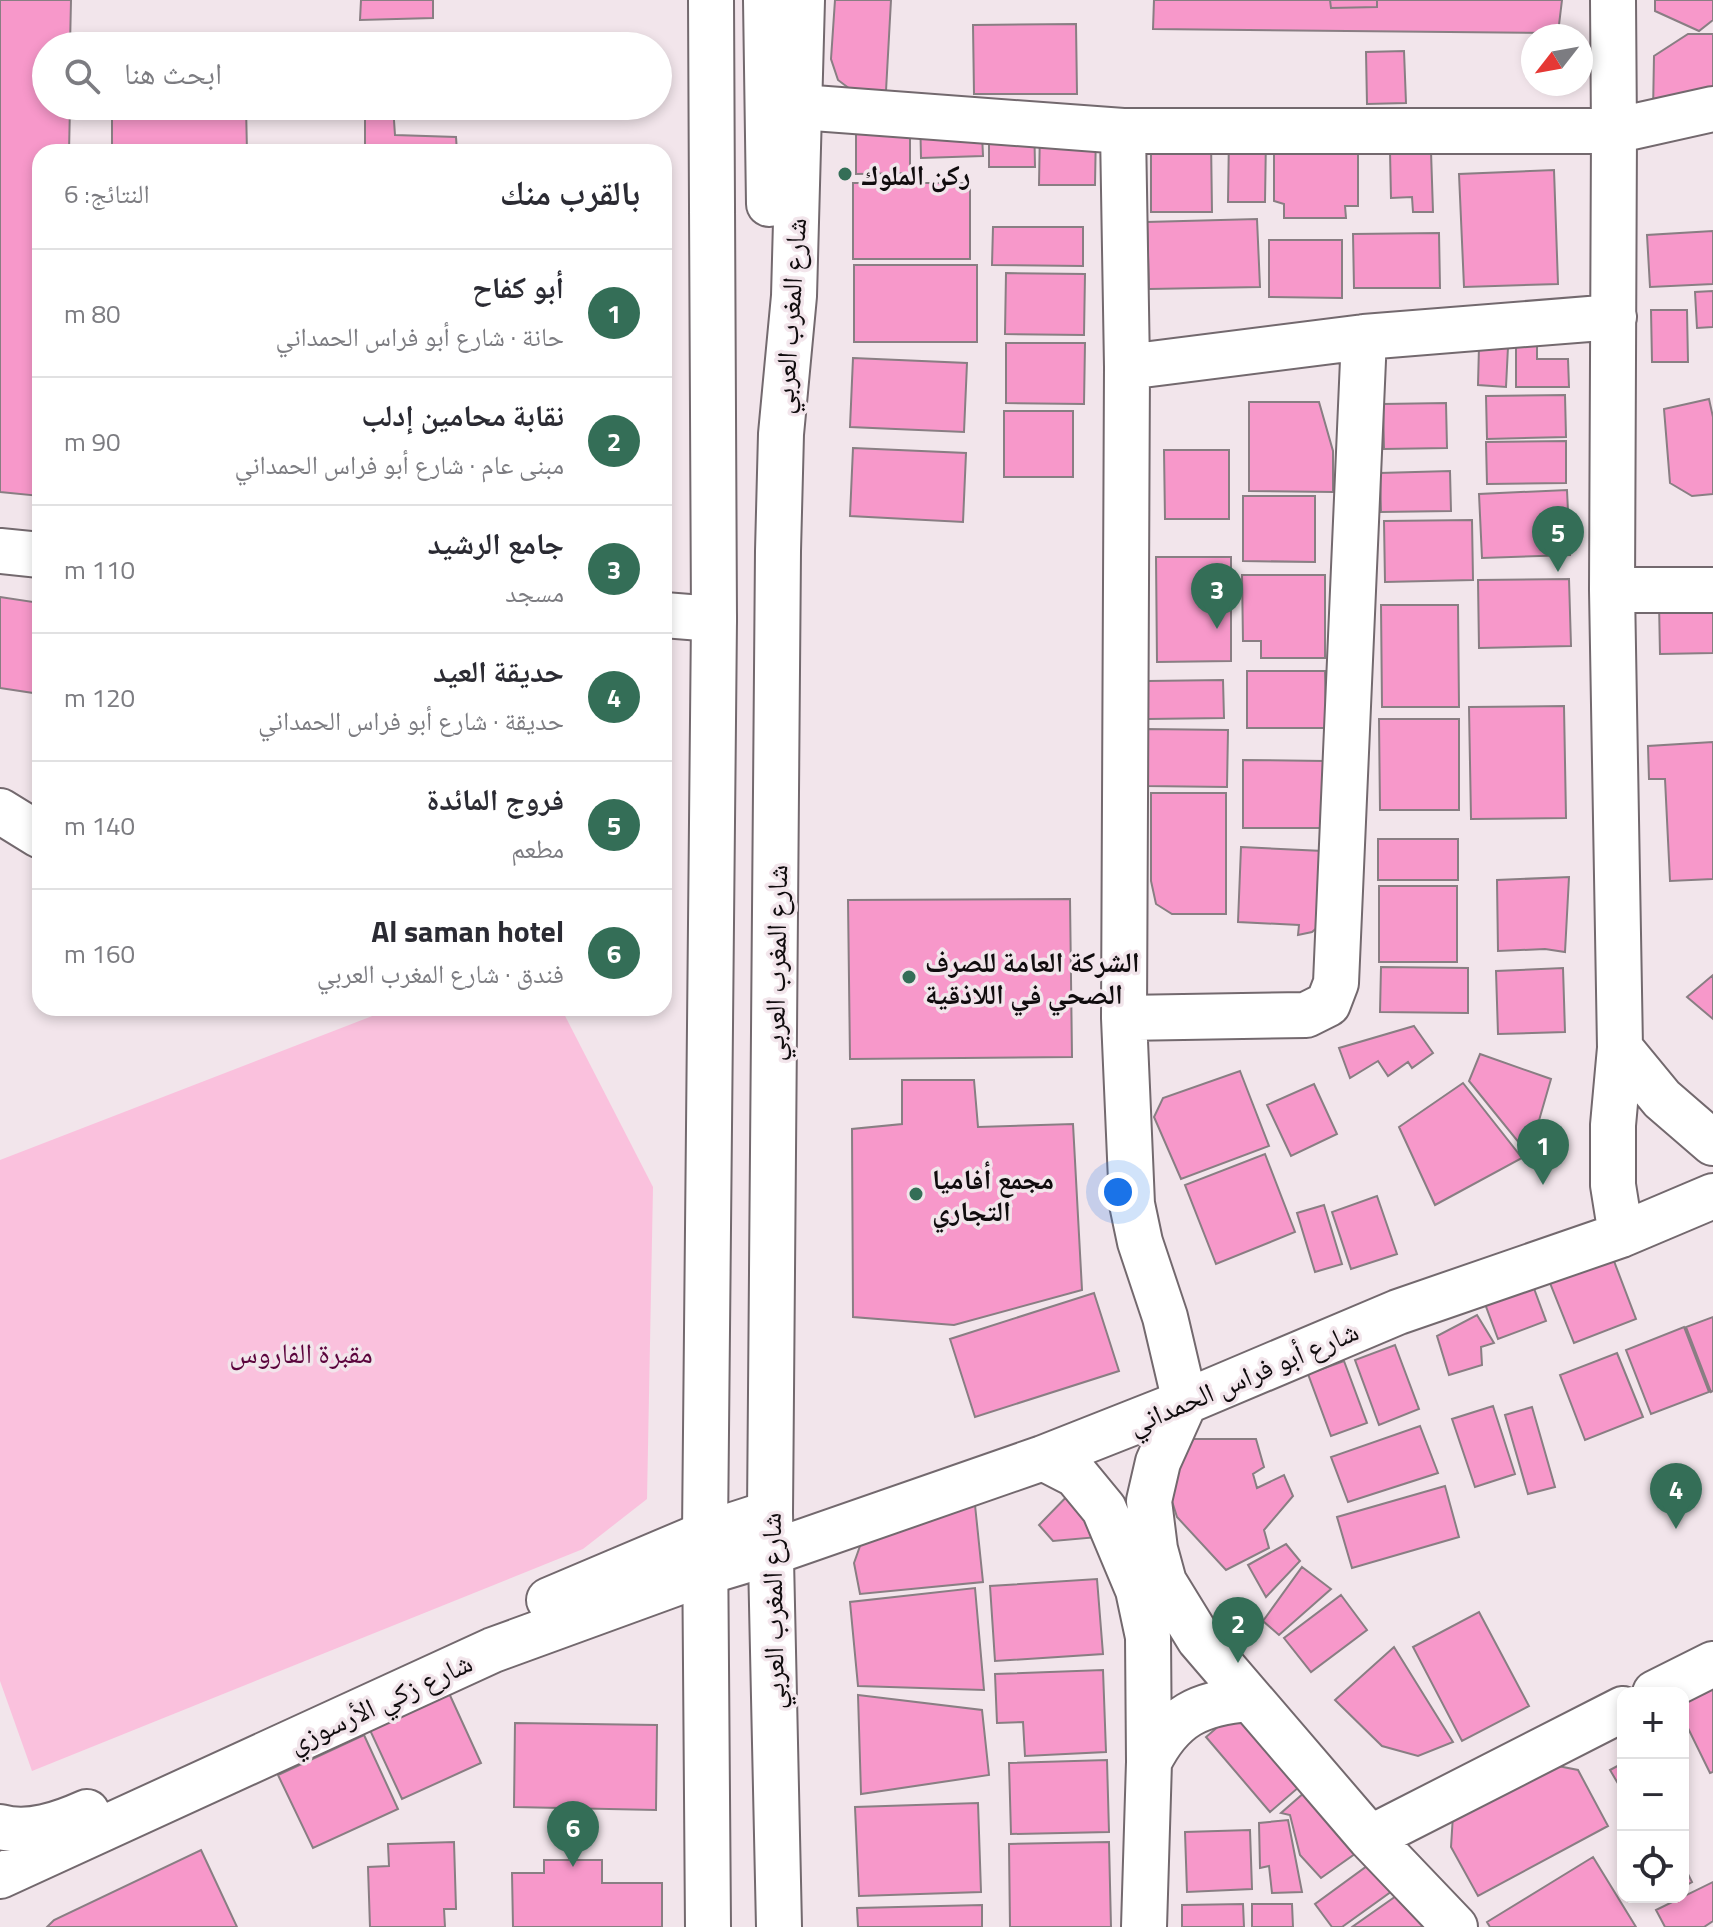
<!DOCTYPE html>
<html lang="ar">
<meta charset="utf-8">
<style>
:root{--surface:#fff;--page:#f7f7f7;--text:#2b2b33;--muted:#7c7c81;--line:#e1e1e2;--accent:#346e57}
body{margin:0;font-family:"Titillium Web","Noto Naskh Arabic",sans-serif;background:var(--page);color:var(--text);direction:rtl}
.controls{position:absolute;right:24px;bottom:24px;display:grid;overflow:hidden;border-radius:16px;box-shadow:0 4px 12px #0003}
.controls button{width:72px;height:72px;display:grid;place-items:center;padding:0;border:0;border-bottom:2px solid var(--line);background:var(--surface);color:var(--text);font:40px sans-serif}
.compass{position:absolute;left:1521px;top:24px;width:72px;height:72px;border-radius:50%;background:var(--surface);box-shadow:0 4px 12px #0003;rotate:239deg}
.you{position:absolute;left:1118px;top:1192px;width:28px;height:28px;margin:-20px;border:6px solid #fff;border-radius:50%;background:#1a73e8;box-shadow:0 0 0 12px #1a73e833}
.badge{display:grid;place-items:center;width:52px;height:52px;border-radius:50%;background:var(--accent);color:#fff;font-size:26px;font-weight:700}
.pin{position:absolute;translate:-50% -66px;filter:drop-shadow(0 2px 4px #0008)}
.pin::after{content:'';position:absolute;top:42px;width:28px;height:24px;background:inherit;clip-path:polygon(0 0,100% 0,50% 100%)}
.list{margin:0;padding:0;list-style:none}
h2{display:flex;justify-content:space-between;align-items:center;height:104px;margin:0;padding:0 32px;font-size:34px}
h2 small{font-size:26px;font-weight:400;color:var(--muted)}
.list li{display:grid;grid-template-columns:52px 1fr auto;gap:24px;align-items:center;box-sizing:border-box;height:128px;padding:0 32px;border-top:2px solid var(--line)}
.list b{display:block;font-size:30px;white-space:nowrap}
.list p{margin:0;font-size:26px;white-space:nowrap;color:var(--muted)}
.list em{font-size:26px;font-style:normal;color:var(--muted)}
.icon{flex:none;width:44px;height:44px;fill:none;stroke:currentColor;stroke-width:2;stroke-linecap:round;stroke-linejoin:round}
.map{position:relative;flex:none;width:1713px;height:1927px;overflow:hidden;direction:ltr}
.search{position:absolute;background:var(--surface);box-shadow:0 4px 12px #0003;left:32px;top:32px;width:640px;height:88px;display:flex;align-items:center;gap:20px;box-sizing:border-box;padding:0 28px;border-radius:44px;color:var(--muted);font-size:30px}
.panel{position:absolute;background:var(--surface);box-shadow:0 4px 12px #0003;left:32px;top:144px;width:640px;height:872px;border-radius:24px;direction:rtl}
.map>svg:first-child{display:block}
.green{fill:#fac1dd}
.building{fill:#f798ca;stroke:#897e83;stroke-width:2}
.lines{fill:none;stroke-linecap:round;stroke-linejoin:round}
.minor-casing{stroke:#73696e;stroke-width:48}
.major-casing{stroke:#73696e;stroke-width:48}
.minor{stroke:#fff;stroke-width:44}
.major{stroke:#fff;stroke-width:44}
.poi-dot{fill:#346e57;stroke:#f2e5eb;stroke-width:3}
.labels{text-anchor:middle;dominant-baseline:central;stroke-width:7;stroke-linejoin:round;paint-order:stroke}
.poi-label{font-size:28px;font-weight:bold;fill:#100c0e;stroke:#f2e5eb;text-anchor:start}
.street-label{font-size:28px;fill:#100c0e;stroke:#f2e5eb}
.park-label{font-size:28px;fill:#5b053d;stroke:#f2e5eb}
</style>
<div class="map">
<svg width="1713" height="1927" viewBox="0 0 1713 1927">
<rect width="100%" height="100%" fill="#f2e5eb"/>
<path class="green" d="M393,1008H561L653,1187L647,1499L583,1549L32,1771L0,1681V1160Z"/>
<path class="building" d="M0,0H71L70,46H46V106H70L69,152H40V496L0,492Z
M361,0H433V18L360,20Z
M835,0H891L886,91L850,89L838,80L831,59Z
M1154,0H1562L1558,33L1153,29Z
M1330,0H1377V7L1331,8Z
M1655,0H1713V20L1699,31L1655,11Z
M1076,24L1077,94H974L973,25Z
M1688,34H1713V101L1653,112L1654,56Z
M1404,51L1406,103L1367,104L1366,52Z
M112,106H246L247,152H112Z
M365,106H393L395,135L456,137L457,152H365Z
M981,111L983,156L921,158L920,113Z
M989,114H1034L1035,167H989Z
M910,119V173L856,174V133Z
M1040,128L1096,129L1095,185H1039Z
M1229,135L1266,136L1265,202H1228Z
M1151,139H1211L1212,212H1151Z
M1274,141L1358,142V206H1345L1346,218H1284V204L1274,201Z
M1431,151L1433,212H1413L1412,197L1391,198L1390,152Z
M1554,170L1558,284L1464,287L1459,174Z
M853,183H970V259H853Z
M1257,219L1260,287L1149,289L1147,222Z
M993,227H1083V266L992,265Z
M1713,231V284L1650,287L1647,235Z
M1439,233L1440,288H1354L1353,234Z
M1269,240H1342V298L1269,297Z
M854,265H977V342H854Z
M1006,273L1085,274L1084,335L1005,334Z
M1713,291V327L1697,328L1695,292Z
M1651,310H1687L1688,362H1652Z
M1006,343H1085L1084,404L1006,403Z
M1516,343H1537V359H1568L1569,387H1516Z
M1479,346L1508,347L1506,387L1478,385Z
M853,358L967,363L964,432L850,427Z
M1565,395L1566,437L1487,439L1486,396Z
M1709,399L1713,417V494L1692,496L1670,483L1664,409Z
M1249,402H1319L1333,451V492L1249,491Z
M1446,403L1447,448L1384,449L1383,404Z
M1004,411H1073V477H1004Z
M1566,441V483L1487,484L1486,442Z
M853,448L966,453L963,522L850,516Z
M1164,450H1229V519H1165Z
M1450,471L1451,511L1381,512L1380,473Z
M1567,490L1570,555L1482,558L1479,494Z
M1243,496H1315V562L1243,561Z
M1472,520L1473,580L1385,582L1384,521Z
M1156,557H1231V661L1157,662Z
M1242,575H1325V658H1261V641H1243Z
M1569,579L1571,646L1479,648L1478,580Z
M0,597L40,603V694L0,688Z
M1713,602V653L1660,654L1659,603Z
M1381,605H1458L1459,707H1382Z
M1247,671H1325L1326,728H1247Z
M1223,680L1224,718L1148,719V681Z
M1564,706L1566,818L1471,819L1469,707Z
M1379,719H1459V810H1380Z
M1146,729L1228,730L1227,787L1146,786Z
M1713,742V879L1670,881L1665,779H1649L1648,746Z
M1243,760L1324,761V828H1243Z
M1151,793H1226V914H1172L1156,904L1151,881Z
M1378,839H1458V880H1378Z
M1241,847L1323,851L1319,926L1312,932L1298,935L1299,925L1238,922Z
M1569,877L1565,952L1545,949L1498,951L1497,880Z
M1379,886H1457V962H1379Z
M1070,899L1072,1057L850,1059L848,900Z
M1381,967L1468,968V1013L1380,1012Z
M1563,968L1565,1032L1498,1034L1496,971Z
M1713,975V1019L1687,997Z
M1414,1026L1433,1053L1412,1068L1408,1062L1388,1076L1378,1061L1350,1078L1339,1048Z
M1480,1054L1551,1079L1529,1155L1469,1081Z
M1240,1071L1269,1146L1181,1179L1154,1117L1163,1098Z
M902,1080H974L978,1127L1073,1124L1082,1290L954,1325L853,1317L852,1129L902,1124Z
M1463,1083L1522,1158L1435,1205L1399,1127Z
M1314,1084L1337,1134L1291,1156L1267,1105Z
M1265,1154L1295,1232L1216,1264L1185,1185Z
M1377,1196L1397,1254L1351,1269L1332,1212Z
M1324,1205L1342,1264L1315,1272L1297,1213Z
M1609,1248L1636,1319L1574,1343L1546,1273Z
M1529,1275L1546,1321L1498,1339L1481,1293Z
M1094,1293L1119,1371L975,1417L950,1339Z
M1477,1315L1494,1343L1481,1347L1482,1365L1449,1375L1437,1336Z
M1713,1317V1391L1711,1392L1686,1327Z
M1684,1327L1709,1392L1651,1414L1626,1350Z
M1395,1345L1419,1409L1379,1425L1355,1360Z
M1617,1353L1643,1417L1585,1440L1560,1375Z
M1344,1361L1367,1423L1331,1436L1308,1374Z
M1493,1406L1515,1474L1475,1487L1452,1419Z
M1532,1407L1555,1487L1528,1494L1505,1415Z
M1420,1426L1438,1473L1348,1502L1331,1457Z
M1178,1439H1256L1264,1467L1253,1474L1257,1488L1284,1475L1293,1496L1264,1530L1269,1548L1226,1570L1177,1517L1165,1479Z
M1445,1486L1459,1537L1352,1568L1337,1517Z
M1076,1487L1099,1537L1053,1541L1039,1525Z
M975,1505L983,1582L860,1594L854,1563L865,1532L876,1521Z
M1286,1544L1300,1561L1266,1597L1248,1565Z
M1302,1567L1331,1589L1279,1635L1263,1621Z
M1097,1579L1103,1654L995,1661L990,1586Z
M975,1588L984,1690L858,1686L850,1602Z
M1341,1595L1367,1630L1311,1672L1284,1638Z
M1479,1612L1529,1706L1462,1741L1413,1647Z
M1394,1647L1453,1742L1418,1756L1382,1746L1335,1700Z
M1103,1670L1106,1752L1025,1756L1023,1722L997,1723L995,1674Z
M1713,1670V1772L1710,1773L1683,1718V1693Z
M448,1691L481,1763L402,1799L369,1728Z
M858,1695L982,1710L989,1775L861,1794Z
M1242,1706L1306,1781L1270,1812L1206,1737Z
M515,1723L657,1725L656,1810L514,1807Z
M364,1735L398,1809L313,1848L278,1775Z
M1107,1760L1109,1832L1011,1834L1009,1763Z
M1623,1763V1792L1610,1770Z
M1553,1765L1578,1770L1608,1826L1478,1896L1451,1847L1453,1815Z
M1313,1785L1366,1846L1321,1878L1300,1855L1290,1815L1281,1813Z
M978,1803L981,1892L859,1896L855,1807Z
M1288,1820L1302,1892L1272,1893L1269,1866L1260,1868L1259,1823Z
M1250,1830L1252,1889L1187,1892L1185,1832Z
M454,1842L456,1909H444L445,1927H370L368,1867L389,1866L388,1844Z
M1109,1842L1111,1927H1010L1009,1844Z
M201,1850L237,1927H47L54,1920Z
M1593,1857L1636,1927H1490L1487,1922Z
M1378,1858L1399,1886L1342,1927H1332L1315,1904Z
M544,1860H602V1883H662V1927H513L512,1873H544Z
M1683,1864L1692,1882L1683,1887Z
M1713,1882V1921L1704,1927H1665L1656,1910Z
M1406,1889L1441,1927H1352Z
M1243,1904L1244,1927H1182V1905Z
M1252,1904H1292L1293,1927H1252Z
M982,1905V1927H858L857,1908Z"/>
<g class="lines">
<g class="minor-casing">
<path id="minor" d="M1613,0L1614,131L1612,590L1620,1048L1613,1125V1185L1621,1235
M800,107L1123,131H1614L1713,109
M1123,131L1127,367L1124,1018L1132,1204L1140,1242L1165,1317L1185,1402L1158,1462L1149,1501L1155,1549L1164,1582L1199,1639L1370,1838L1455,1927
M1127,367L1364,337L1614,317
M0,551L40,555
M1612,590H1713
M664,615L714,619
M0,811L39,835
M1124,1018L1306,1015L1328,1004L1336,983L1364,337
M1620,1048L1662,1099L1713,1143
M1043,1458L1076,1475L1104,1509L1138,1590L1148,1637L1149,1762L1144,1927
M549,1600L705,1534L770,1513
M1655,1693L1713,1664
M1149,1762C1172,1716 1199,1703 1249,1699
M0,1827C29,1835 60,1824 87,1812
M1370,1838L1623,1709
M0,1876L493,1650L707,1572L770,1553L1043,1458L1185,1402L1398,1312L1621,1235L1713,1196"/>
</g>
<g class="major-casing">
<path id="major" d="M766,0L769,204
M708,1927L705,1534L714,619L711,0
M779,1927L770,1513L778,551L781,434L794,296L802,0"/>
</g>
<use href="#minor" class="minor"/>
<use href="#major" class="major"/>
</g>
<g class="poi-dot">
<circle cx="845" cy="174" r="8"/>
<circle cx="909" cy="977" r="8"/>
<circle cx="916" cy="1194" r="8"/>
</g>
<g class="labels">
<g class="poi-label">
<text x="861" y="174">ركن الملوك</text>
<text x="925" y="961">الشركة العامة للصرف<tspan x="925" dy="32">الصحي في اللاذقية</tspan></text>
<text x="932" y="1178">مجمع أفاميا<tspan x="932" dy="32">التجاري</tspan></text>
</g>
<g class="street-label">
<text transform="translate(789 316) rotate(-86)">شارع المغرب العربي</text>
<text transform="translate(775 963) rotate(-89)">شارع المغرب العربي</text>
<text transform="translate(1243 1377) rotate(-23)">شارع أبو فراس الحمداني</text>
<text transform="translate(772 1611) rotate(-91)">شارع المغرب العربي</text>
<text transform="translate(380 1702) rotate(-25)">شارع زكي الأرسوزي</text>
</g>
<g class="park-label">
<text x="301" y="1352">مقبرة الفاروس</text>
</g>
</g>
</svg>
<div class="controls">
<button>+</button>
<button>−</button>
<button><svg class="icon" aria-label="locate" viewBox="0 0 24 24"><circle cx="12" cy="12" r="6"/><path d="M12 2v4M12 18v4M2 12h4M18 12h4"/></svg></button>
</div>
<svg class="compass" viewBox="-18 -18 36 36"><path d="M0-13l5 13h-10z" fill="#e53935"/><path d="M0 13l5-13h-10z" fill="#7c7c81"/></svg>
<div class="you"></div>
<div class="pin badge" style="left:1543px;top:1185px">1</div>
<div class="pin badge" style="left:1238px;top:1663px">2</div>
<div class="pin badge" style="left:1217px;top:629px">3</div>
<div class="pin badge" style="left:1676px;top:1529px">4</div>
<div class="pin badge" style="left:1558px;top:572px">5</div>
<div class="pin badge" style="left:573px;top:1867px">6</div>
<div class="search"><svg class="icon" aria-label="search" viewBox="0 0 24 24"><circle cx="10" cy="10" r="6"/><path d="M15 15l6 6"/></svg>ابحث هنا</div>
<section class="panel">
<h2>بالقرب منك<small>النتائج: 6</small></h2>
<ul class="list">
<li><span class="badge">1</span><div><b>أبو كفاح</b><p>حانة · شارع أبو فراس الحمداني</p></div><em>80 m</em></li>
<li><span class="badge">2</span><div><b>نقابة محامين إدلب</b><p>مبنى عام · شارع أبو فراس الحمداني</p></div><em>90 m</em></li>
<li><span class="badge">3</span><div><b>جامع الرشيد</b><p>مسجد</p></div><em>110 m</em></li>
<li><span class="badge">4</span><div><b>حديقة العيد</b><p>حديقة · شارع أبو فراس الحمداني</p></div><em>120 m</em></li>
<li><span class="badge">5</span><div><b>فروج المائدة</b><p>مطعم</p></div><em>140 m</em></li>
<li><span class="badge">6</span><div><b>Al saman hotel</b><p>فندق · شارع المغرب العربي</p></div><em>160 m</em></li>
</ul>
</section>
</div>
